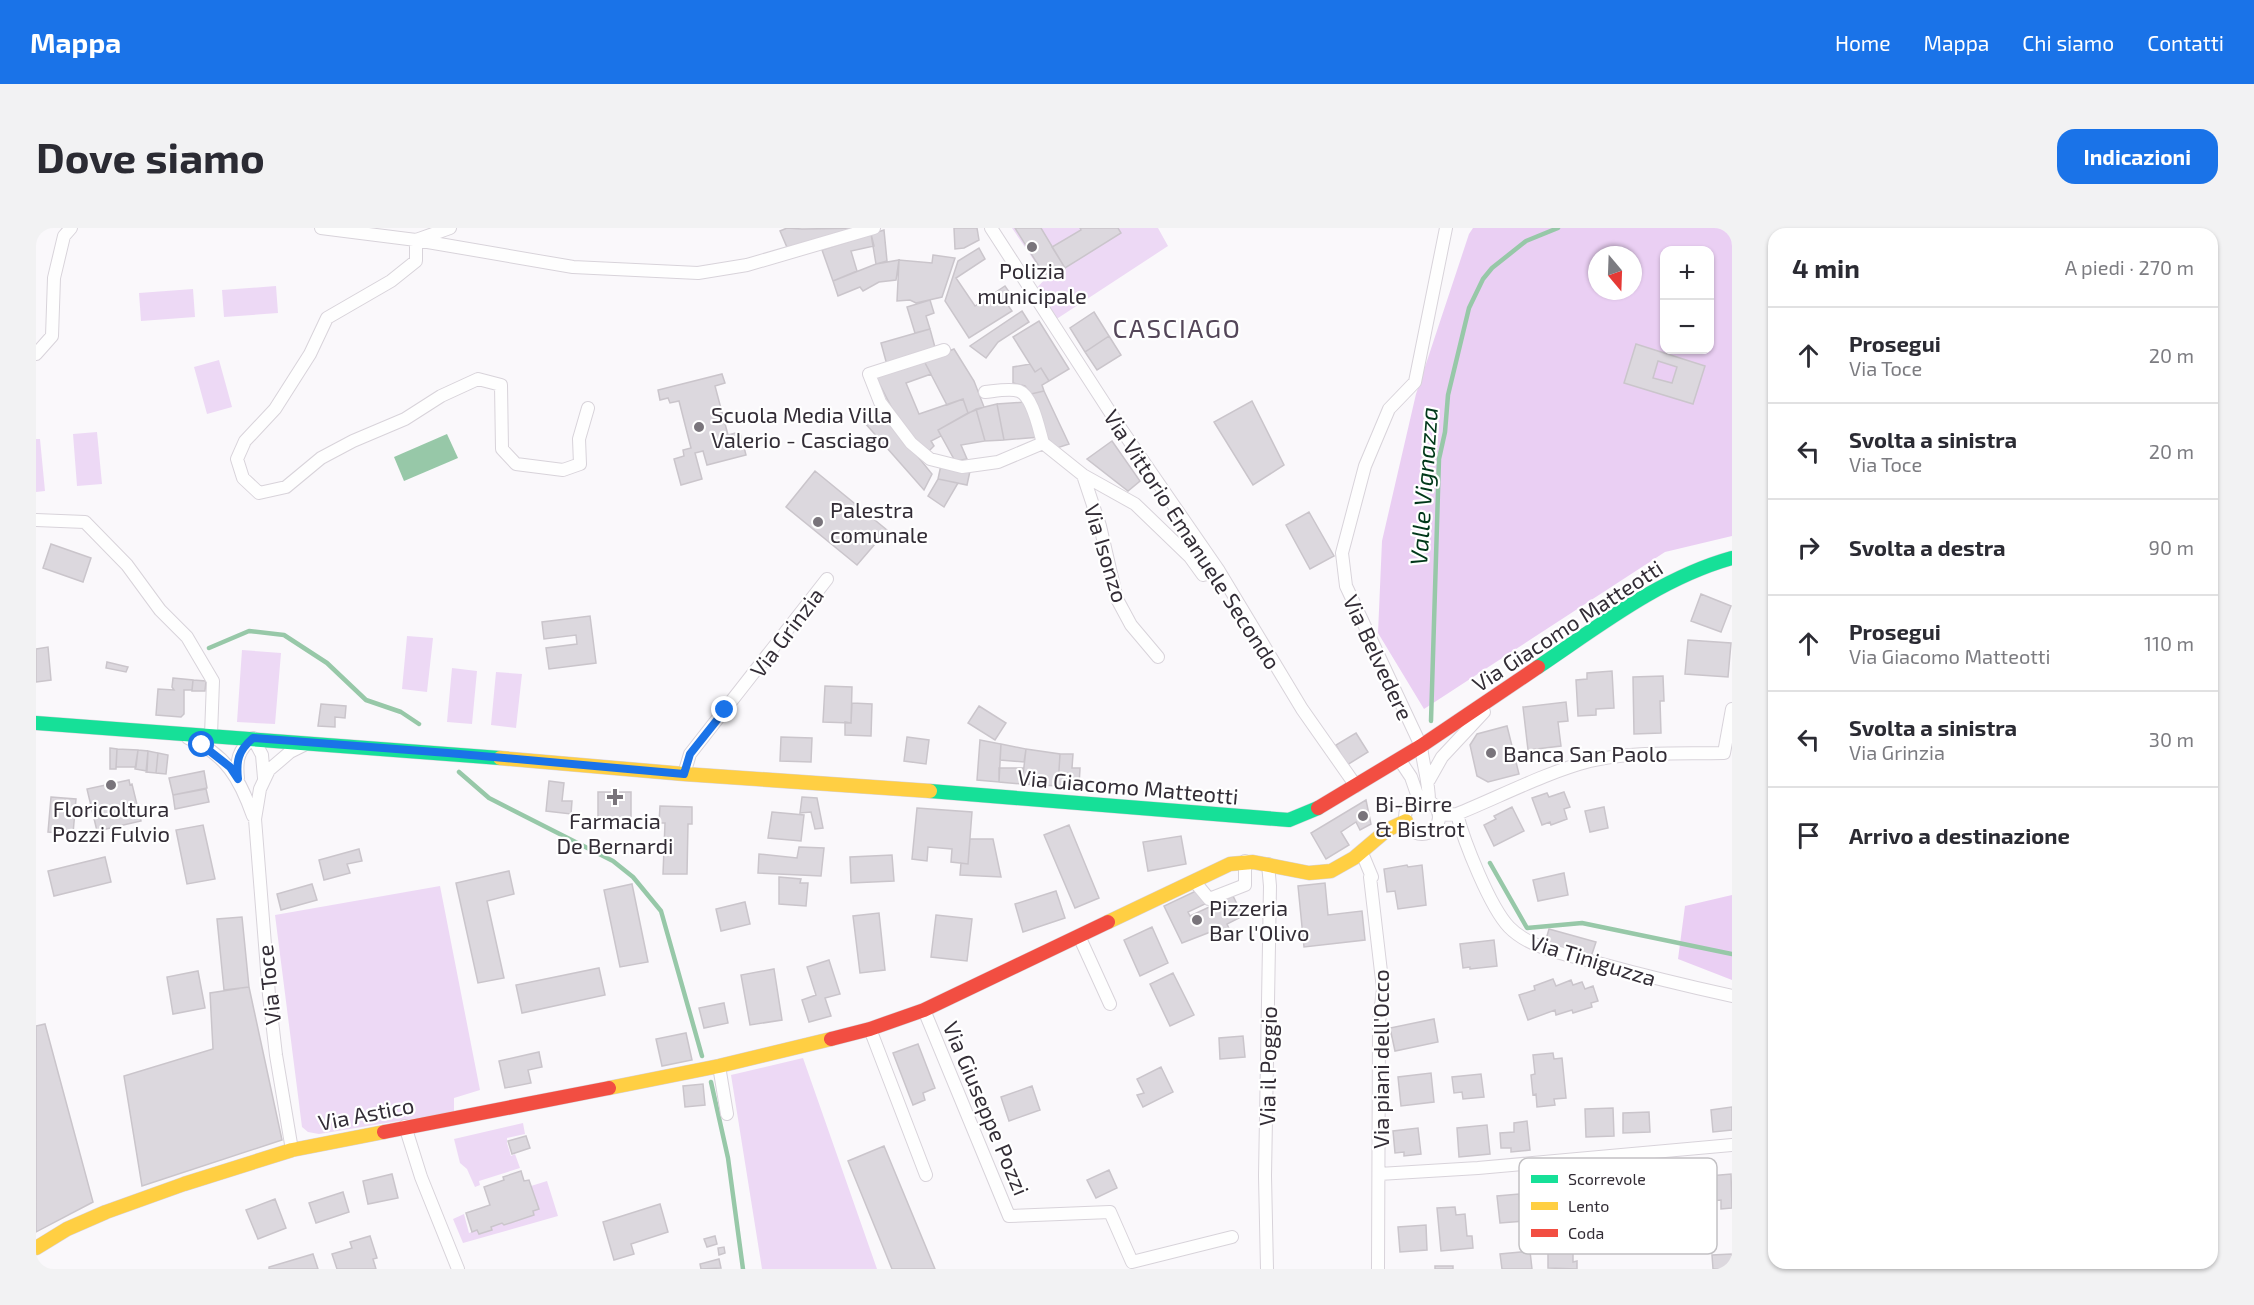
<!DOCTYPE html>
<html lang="it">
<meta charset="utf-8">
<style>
:root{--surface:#fff;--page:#f2f2f3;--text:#2b2b33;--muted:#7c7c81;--line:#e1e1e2;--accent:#1a73e8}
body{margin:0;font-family:"Exo 2",sans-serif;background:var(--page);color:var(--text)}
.controls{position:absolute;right:18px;top:18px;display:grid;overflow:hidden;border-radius:12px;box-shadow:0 2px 4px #0004}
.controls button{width:54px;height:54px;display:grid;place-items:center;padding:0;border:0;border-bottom:2px solid var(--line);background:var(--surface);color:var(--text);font:30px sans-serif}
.compass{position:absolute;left:1552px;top:18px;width:54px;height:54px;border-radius:50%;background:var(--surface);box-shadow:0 2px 4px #0004;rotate:161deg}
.stop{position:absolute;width:18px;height:18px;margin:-14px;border:4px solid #1a73e8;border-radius:50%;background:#fff}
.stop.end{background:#1a73e8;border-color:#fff;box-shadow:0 2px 6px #0008}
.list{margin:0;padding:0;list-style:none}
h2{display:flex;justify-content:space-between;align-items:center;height:78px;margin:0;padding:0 24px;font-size:26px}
h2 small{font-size:20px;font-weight:400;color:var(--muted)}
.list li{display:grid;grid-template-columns:39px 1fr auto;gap:18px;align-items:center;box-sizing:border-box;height:96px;padding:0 24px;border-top:2px solid var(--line)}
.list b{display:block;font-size:22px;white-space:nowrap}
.list p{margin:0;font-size:20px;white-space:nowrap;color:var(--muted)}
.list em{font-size:20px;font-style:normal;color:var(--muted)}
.icon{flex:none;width:33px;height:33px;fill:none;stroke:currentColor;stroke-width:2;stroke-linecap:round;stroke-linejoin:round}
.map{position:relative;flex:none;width:1696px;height:1041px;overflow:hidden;border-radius:18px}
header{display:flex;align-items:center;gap:36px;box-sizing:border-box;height:84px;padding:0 30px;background:var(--accent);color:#fff}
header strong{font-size:28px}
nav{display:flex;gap:33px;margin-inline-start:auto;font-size:21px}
.intro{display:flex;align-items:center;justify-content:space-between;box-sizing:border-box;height:144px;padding:0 36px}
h1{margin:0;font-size:42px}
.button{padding:15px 27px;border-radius:18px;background:var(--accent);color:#fff;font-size:21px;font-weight:700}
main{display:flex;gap:36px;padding:0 36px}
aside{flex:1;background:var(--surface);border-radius:18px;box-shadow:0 2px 4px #0004}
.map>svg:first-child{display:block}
.green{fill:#edd9f5}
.forest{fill:#eacff3;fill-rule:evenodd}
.water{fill:#97c8a8}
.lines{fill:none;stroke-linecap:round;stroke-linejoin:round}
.stream{stroke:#97c8a8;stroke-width:4.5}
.building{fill:#dcd8de;stroke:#cac5cb;stroke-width:1.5;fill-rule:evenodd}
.street-casing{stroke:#d8d3da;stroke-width:14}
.fast-casing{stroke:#d8d3da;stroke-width:15}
.slow-casing{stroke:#d8d3da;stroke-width:15}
.jam-casing{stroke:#d8d3da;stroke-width:15}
.street{stroke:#fefefe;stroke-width:12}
.fast{stroke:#16e098;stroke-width:14}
.slow{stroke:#ffcf43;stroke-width:14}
.jam{stroke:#f24e42;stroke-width:14}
.route{stroke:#1a73e8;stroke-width:8}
.poi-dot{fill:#79747b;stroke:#fff;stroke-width:2}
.labels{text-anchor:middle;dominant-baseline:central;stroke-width:4.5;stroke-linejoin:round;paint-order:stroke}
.poi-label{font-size:22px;fill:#332d36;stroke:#fff;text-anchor:start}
.street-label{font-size:22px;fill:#332d36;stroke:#fff}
.water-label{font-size:24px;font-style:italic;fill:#00381a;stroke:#fff}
.quarter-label{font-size:26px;letter-spacing:1.5px;fill:#544659;stroke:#fff}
.key{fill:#fff;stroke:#c2c0c3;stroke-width:1.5}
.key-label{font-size:16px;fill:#332d36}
</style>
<header>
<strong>Mappa</strong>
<nav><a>Home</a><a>Mappa</a><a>Chi siamo</a><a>Contatti</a></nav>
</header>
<div class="intro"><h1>Dove siamo</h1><a class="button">Indicazioni</a></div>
<main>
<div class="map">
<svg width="1696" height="1041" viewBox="0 0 1696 1041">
<rect width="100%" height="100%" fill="#faf8fb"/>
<path class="green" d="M976,0H1122L1132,18L1016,94L997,64L1010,50Z
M240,58L242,85L188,89L186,62Z
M157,61L159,89L105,93L103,65Z
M183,132L196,179L171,186L158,139Z
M61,204L66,256L41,258L37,206Z
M0,211H4L9,263L0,264Z
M371,408L397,410L391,464L366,461Z
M206,422L245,425L239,496L201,494Z
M416,440L441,443L436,496L411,494Z
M460,444L486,446L480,500L455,497Z
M404,658L444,862L418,870V884L283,906L272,904L266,899L239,687Z
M767,830L841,1041H726L695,847Z
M487,895L489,906L471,910V915L475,928L479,926L484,940L443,953L444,957L439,959L431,941L424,935L418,911Z
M511,953L522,988L427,1015L417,991L428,986L433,1005L441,1002L443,1006L456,1002L455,999L466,995L468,997L498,987L497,983L503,981L495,958Z"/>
<path class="forest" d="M1437,0H1696V308L1629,324L1388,481L1342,405L1346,313L1380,166L1433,6ZM1628,22H1674V122H1628ZM1561,27H1597V63H1561Z
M1696,667V752L1642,731L1649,678Z"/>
<path class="water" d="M411,206L422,230L368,253L358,229Z"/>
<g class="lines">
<path class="stream" d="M173,420L213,403L248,407L291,435L330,472L365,484L383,496
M1395,493L1403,231L1409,204L1412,167L1433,80L1447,51L1456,40L1490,13L1522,0
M423,544L453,570L577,633L597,649L625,683L666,828
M1454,635L1491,700L1546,695L1696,726
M675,854L692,930L707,1041"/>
</g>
<path class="building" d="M751,0L766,1L831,0L753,24L744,3Z
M918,0H941L943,12L928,20L919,21Z
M979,0H1005L1029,40L1011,51Z
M1044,0H1082L1085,5L1029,40L1016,19L1045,2Z
M848,2L851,33L840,36L835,6Z
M835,6L838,18L815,23L821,43L797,53L786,22Z
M943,20L949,31L920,50L939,78L969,58L978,71L971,76L976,83L933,110L909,73L922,33Z
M897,27L919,30L906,69L880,75L874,72L861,73L863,32L896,35Z
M863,32L860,52L843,54L827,63L824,59L802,68L797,53L840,36Z
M894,72L898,85L890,88L894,101L879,105L871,79Z
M986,83L993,94L962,114L950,130L934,118Z
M1058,84L1073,108L1049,124L1034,100Z
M1003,93L1033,141L1013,153L1005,140L999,144L977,109Z
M894,101L900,123L851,137L845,115Z
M1073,108L1085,127L1061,142L1049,124Z
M1600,116L1669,138L1657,176L1588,155ZM1622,133L1641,139L1636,155L1617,150Z
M918,121L938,153L948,179L932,185L927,171L911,177L888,133Z
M888,133L895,146L870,155L883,186L927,171L932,185L902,202L905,208L895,213L898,218L891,225L866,200L840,149Z
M994,136L999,144L1005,140L1013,153L1006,157L1008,163L995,166L989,158L977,155V139Z
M686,146L689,155L679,158L692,207L704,204L710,227L671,237L667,223L659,225L666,251L645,257L638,231L648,228L647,222L655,220L643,173L634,175L632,170L624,172L622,162Z
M1008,163L1033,216L1021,220L1012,211L995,166Z
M1216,173L1248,237L1217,257L1178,194Z
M989,174L1004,209L968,212L961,176Z
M961,176L968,212L949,213L940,181Z
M940,181L949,213L925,217L931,231L919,233L902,202Z
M845,183L896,246L888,262L829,195Z
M1076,213L1104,253L1092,263L1051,231Z
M905,237L934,243L931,257L902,251Z
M779,243L851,302L821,337L750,279Z
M902,251L922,255L908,279L892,268Z
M1273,284L1298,328L1274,341L1250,297Z
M15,316L55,330L47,354L7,340Z
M1665,366L1695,378L1685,404L1655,393Z
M554,388L560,435L513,441L510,420L541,416L540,407L508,411L506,394Z
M1652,412L1695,415L1692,449L1649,446Z
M12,419L15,452L0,454V421Z
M71,434L92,439L90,444L70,440Z
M1576,443L1578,480L1560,481V487L1542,488L1540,452L1551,451V445Z
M1627,448L1628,473H1624L1625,505L1598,506L1597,449Z
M137,450L157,452L156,462H148V486L145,489L120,487L122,461L138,462L136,459Z
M157,452L170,453L169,463H156Z
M789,458L816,459L815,495L787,494Z
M1530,474L1532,493L1522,494L1525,518L1492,522L1487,479Z
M816,475L836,476L835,508L809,507V494L815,495Z
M285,476L310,478L309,490L299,489V499L282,498Z
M943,478L970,495L959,512L932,495Z
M1471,498L1483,546L1452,554L1441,548L1434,517L1441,506Z
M1320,505L1332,524L1311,537L1300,517Z
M745,509L776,510L775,534L744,533Z
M871,509L893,512L890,536L868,533Z
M944,512L965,516L963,554L941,552Z
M965,516L990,521L988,534L964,532Z
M74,520L81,521L80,541H74Z
M81,521L102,522L100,539H80Z
M990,521L1024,526L1022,558L986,556Z
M102,522L112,523L111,543L99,541Z
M112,523L122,525L120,545L110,544Z
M122,525L132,527L130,546L120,545Z
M1024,526H1037L1036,540H1044L1043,559L1022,558Z
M963,540H987L986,556L963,554Z
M168,543L171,560L137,567L133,550Z
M93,552L94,557L96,556L105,593L61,603L51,561Z
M513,553L528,555L526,573H536L535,586L510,583Z
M170,561L173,574L139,581L137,567Z
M562,564H595V593H562Z
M1528,564L1534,579L1528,581L1531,591L1515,597L1514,594L1506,597L1496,570L1511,565L1513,569Z
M15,569L40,571L37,606L12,604Z
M766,569L781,570L787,600L779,601L775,584L764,585Z
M1330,572L1335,596L1324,602L1320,594L1305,604L1313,617L1290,631L1275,605Z
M624,578L656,579V596H652L651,646H627L629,595H623Z
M1476,579L1488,603L1458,618L1448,597L1460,591L1458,588Z
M1568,579L1572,600L1554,604L1549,583Z
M881,580L936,584L932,636L915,634L916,621L892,619L891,633L876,631Z
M736,584L768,587L765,613L732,610Z
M167,597L179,651L151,656L140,602Z
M1033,597L1063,670L1039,680L1008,607Z
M1145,608L1150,636L1112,643L1107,614Z
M934,611H957L965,649L924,647L925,635L932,636Z
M763,619L788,620L785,648L722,645L723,626L761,630Z
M323,621L326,633L311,636L314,645L288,652L283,632Z
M856,627L858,653L815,655L814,629Z
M69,629L75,654L18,668L12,643Z
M1371,637L1372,639L1386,637L1390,677L1362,681L1359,663L1351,664L1348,641Z
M473,643L478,666L451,673L468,750L442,755L420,655Z
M1528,645L1532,667L1502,673L1497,652Z
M743,649L765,651L764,655H772L770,678L743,676Z
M1289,655L1292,687L1326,683L1329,712L1268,719L1262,658Z
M276,656L281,672L245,682L241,666Z
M596,656L612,734L584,739L568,662Z
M1162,662L1169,676L1152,684L1154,688L1197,668L1207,688L1191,696L1196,707L1182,714L1177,703L1146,715L1128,678Z
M1020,663L1029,690L987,704L979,676Z
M709,674L714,696L685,703L680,681Z
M843,685L849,742L824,745L817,688Z
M900,687L936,691L931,733L895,729Z
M206,689L213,759L188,762L181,691Z
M1116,699L1132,735L1104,748L1088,712Z
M1513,701L1560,714L1555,729L1509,715Z
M1458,712L1461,738L1434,741V739L1427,740L1424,716Z
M793,732L804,766L789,770L795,788L773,794L766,772L780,767L771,739Z
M563,740L569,767L486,785L480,757Z
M738,741L746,792L714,797L705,747Z
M162,743L169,780L137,786L131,749Z
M1137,745L1158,787L1134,798L1114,756Z
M1517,751L1520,758L1535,752L1537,757L1546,754L1549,761L1557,758L1562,773L1555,775L1556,779L1537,785L1536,782L1520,787L1519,782L1492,792L1483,767L1499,762L1498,758Z
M213,759L246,912L106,958L88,848L177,821L174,765Z
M688,775L692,795L668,800L663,780Z
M1398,791L1402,814L1359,823L1354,800Z
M9,796L57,974L0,1004V798Z
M650,805L656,832L626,838L620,811Z
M1207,808L1209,829L1184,831L1183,810Z
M882,816L899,860L887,865L889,872L877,877L857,825Z
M503,824L506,839L492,842L495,855L469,860L463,833Z
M1517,825L1518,831L1526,830L1530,870L1518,871L1519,877L1501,879L1500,866L1497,867L1495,847L1499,846L1497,827Z
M1125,839L1137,864L1107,879L1101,867L1108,865L1101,851Z
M1395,845L1398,874L1365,878L1362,849Z
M1445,846L1448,869L1427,871L1426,864L1418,865L1416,849Z
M667,856L669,877L649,879L647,858Z
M996,858L1004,882L973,893L965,869Z
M1696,879V902L1677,904L1675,882Z
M1577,880L1578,908L1550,909L1549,881Z
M1613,884L1614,904L1587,905V885Z
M1491,893L1494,922L1475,924V920H1465L1464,905L1478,904V895Z
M1451,897L1454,926L1423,929L1421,900Z
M1382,900L1385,926L1368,928V924L1359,925L1357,903Z
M490,908L494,920L476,926L472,913Z
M848,918L899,1041H856L812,933Z
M1073,942L1081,960L1060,970L1051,952Z
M485,943L488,953L493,952L503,981L497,983L498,987L468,997L466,995L455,999L456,1002L443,1006L441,1002L436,1004L430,985L454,977L448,959L468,952L467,949Z
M356,946L362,970L332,976L327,953Z
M1695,946L1696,980L1685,981V972L1674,973L1673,948Z
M307,964L313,984L280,995L273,975Z
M1483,966L1484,975H1488L1489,993L1464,995L1461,968Z
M239,971L250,1000L222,1011L210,982Z
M624,976L632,1004L595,1016L598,1026L578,1032L567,994Z
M1419,979L1420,987L1429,986L1431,1008H1436L1437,1020L1405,1023L1401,980Z
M1390,997L1391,1022L1364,1024L1362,999Z
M334,1008L341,1030L337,1031L340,1041H301L296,1026L316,1020L314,1014Z
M679,1008L681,1016L671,1019L668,1011Z
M688,1019L689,1025L683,1027L682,1020Z
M1512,1021H1537V1034L1541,1033V1041L1512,1040Z
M1494,1023L1496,1041H1466L1464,1026Z
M277,1026L282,1041H233V1039Z
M1696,1026V1041H1677L1676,1027Z
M683,1031L685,1040L665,1041L664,1036Z
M1399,1038H1417V1041H1399Z"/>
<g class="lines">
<g class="street-casing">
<path id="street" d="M285,0L380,12L537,39L662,45L711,37L838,0
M414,0L380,12V33L355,53L291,90L274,126L239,181L209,213L201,231L207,250L223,265L250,259L285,230L317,213L369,191L405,168L442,151L465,157L466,221L480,236L527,242L544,236L543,211L552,180
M955,0L1085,201L1183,343L1266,481L1320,558
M908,122L833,146L844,174L875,215L894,231L926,239L962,234L1007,215L1047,247L1099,276L1154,329L1167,347L1183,343
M0,126L16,108L18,50L28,8L35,0
M949,164C959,163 974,160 983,163C997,168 1003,202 1007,215
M1047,247L1064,298L1081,371L1095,397L1122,429
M0,292L49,294L91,337L124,382L151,409L177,453L175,507
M152,510C190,526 204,551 217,588
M1363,531L1375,549L1383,572
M648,546L654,526L791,351
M202,550C200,532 202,522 217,510L226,527L228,550
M1393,552L1406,529L1448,484
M1369 589a17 17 0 1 1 34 0a17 17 0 1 1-34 0Z
M1393,573C1393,554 1387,537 1385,518L1310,358L1306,325L1329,238L1353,181L1379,154L1410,0
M1421,586C1428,614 1454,679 1473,699C1494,721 1533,727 1562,735C1606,747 1651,758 1696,768
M1403,587L1421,586C1463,569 1511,544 1554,533C1597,523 1644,526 1688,525L1696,481
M1326,625L1336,649H1334L1347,761L1343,794L1342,1041
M1158,653L1173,671L1209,657V633
M1043,708L1074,776
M888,782L973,988L1074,984L1096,1034L1196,1009
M834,801L890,947
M683,838L691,886
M369,898L385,949L422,1041
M256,922L240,827L233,767L219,591L224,561L233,542L254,524L268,517
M1343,946L1442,940L1696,917
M1231,1041L1229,948L1234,658L1232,636"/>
</g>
<g class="fast-casing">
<path id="fast" d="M1502,439C1563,398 1624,350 1696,330
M0,495L464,530
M894,563L1253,592L1282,580"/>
</g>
<g class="slow-casing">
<path id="slow" d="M464,530L648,546L894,563
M1072,694L1194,636L1217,634L1273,645L1295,643L1318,630L1351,602L1370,593
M573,860L683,838L795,811
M0,1020L31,1001L70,984L148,956L256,922L348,904"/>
</g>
<g class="jam-casing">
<path id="jam" d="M1282,580L1385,518L1502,439
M795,811L834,801L888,782L1072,694
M348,904L573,860"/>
</g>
<use href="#street" class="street"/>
<use href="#fast" class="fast"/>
<use href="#slow" class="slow"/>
<use href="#jam" class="jam"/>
</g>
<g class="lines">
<path class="route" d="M166,517L194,539L202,551C200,533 202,523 217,510L412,525L648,546L654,526L689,482"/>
</g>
<g class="poi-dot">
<circle cx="996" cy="19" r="6"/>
<circle cx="663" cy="199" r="6"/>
<circle cx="782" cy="294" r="6"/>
<circle cx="1455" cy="525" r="6"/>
<circle cx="75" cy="557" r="6"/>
<path d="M576 560h6v6h6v6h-6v6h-6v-6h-6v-6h6z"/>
<circle cx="1327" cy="588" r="6"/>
<circle cx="1161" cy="692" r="6"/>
</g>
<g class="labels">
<g class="poi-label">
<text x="996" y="42" text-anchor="middle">Polizia<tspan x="996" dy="25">municipale</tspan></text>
<text x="675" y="186">Scuola Media Villa<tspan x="675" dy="25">Valerio - Casciago</tspan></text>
<text x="794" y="281">Palestra<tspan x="794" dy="25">comunale</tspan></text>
<text x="1467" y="525">Banca San Paolo</text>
<text x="1339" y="575">Bi-Birre<tspan x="1339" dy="25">&amp; Bistrot</tspan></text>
<text x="75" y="580" text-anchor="middle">Floricoltura<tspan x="75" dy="25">Pozzi Fulvio</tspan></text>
<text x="579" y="592" text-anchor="middle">Farmacia<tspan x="579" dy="25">De Bernardi</tspan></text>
<text x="1173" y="679">Pizzeria<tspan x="1173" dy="25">Bar l'Olivo</tspan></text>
</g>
<g class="street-label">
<text transform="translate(1157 311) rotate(57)">Via Vittorio Emanuele Secondo</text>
<text transform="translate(1071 325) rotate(73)">Via Isonzo</text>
<text transform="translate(1531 397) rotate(-33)">Via Giacomo Matteotti</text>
<text transform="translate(750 404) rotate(-53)">Via Grinzia</text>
<text transform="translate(1343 429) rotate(65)">Via Belvedere</text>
<text transform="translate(1092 558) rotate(5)">Via Giacomo Matteotti</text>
<text transform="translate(1557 731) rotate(17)">Via Tiniguzza</text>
<text transform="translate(232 757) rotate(-96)">Via Toce</text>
<text transform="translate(1344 831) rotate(-90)">Via piani dell'Occo</text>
<text transform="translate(1231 838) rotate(-89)">Via il Poggio</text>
<text transform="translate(951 880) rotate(67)">Via Giuseppe Pozzi</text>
<text transform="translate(330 885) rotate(-11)">Via Astico</text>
</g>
<g class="water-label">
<text transform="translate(1387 258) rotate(-86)">Valle Vignazza</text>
</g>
<g class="quarter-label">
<text x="1141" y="99">CASCIAGO</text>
</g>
</g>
<rect x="1483" y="930" width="198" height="96" rx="9" class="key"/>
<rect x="1495" y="947" width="27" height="8" fill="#16e098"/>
<rect x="1495" y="974" width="27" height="8" fill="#ffcf43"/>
<rect x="1495" y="1001" width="27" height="8" fill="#f24e42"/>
<g class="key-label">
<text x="1532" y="957">Scorrevole</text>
<text x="1532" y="984">Lento</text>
<text x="1532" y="1011">Coda</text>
</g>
</svg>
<div class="controls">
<button>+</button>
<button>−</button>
</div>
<svg class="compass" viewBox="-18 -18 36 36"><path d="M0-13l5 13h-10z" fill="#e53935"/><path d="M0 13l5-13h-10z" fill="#7c7c81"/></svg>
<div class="stop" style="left:166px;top:517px"></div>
<div class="stop end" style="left:689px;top:482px"></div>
</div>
<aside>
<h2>4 min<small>A piedi · 270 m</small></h2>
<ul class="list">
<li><svg class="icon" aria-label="ahead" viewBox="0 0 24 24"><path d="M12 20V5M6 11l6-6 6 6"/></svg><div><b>Prosegui</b><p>Via Toce</p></div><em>20 m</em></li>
<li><svg class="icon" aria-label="left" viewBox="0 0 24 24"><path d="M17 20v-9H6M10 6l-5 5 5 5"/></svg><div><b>Svolta a sinistra</b><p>Via Toce</p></div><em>20 m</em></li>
<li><svg class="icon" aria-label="right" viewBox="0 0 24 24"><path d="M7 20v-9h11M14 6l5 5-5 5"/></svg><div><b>Svolta a destra</b></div><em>90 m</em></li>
<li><svg class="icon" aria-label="ahead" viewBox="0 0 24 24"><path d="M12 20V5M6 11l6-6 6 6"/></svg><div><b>Prosegui</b><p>Via Giacomo Matteotti</p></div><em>110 m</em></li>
<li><svg class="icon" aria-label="left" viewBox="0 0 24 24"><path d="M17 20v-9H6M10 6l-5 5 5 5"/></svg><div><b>Svolta a sinistra</b><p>Via Grinzia</p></div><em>30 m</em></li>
<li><svg class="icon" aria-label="arrive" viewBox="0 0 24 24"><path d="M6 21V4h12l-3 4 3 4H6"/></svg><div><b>Arrivo a destinazione</b></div></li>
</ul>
</aside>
</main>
